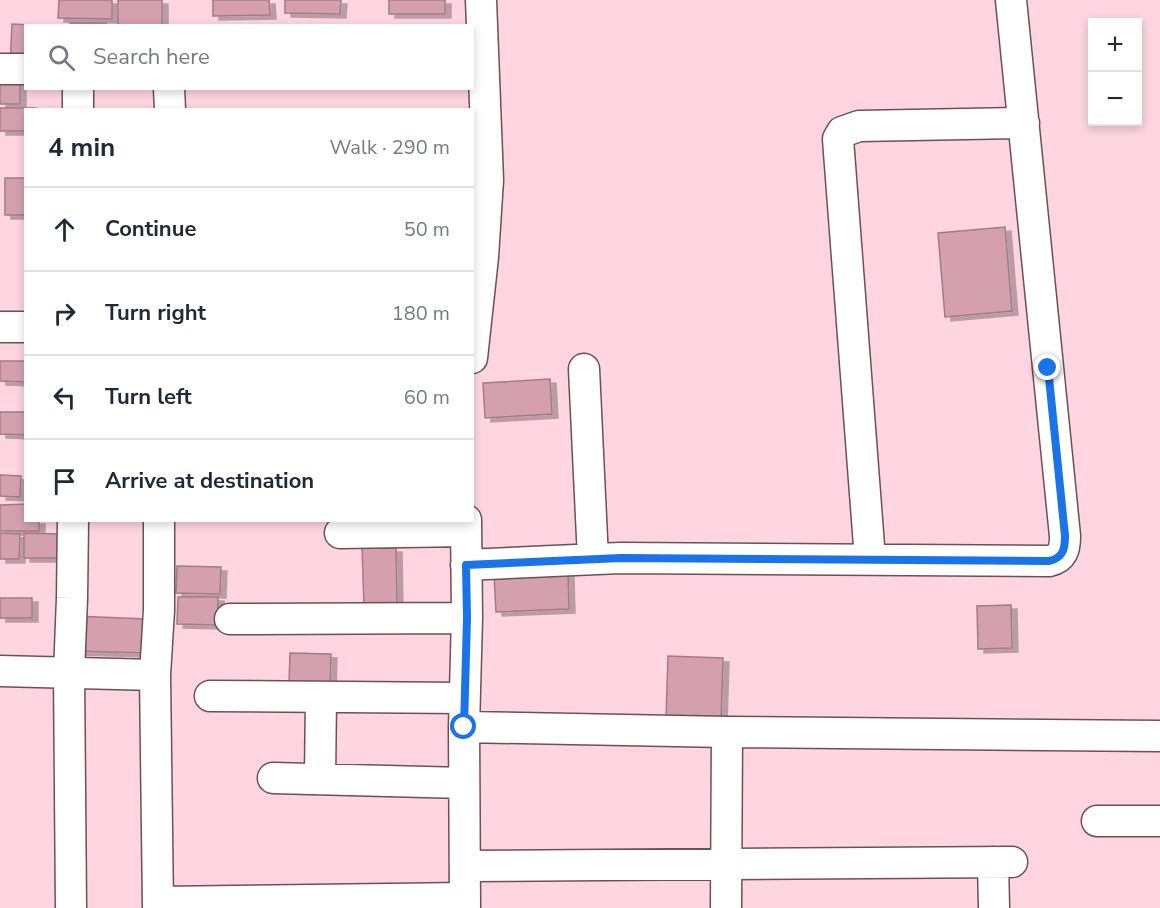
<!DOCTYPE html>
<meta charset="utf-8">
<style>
:root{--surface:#fff;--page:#f6f6f7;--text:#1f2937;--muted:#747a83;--line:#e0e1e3}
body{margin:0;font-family:"Nunito Sans",sans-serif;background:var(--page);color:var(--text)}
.controls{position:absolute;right:18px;top:18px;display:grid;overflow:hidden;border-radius:0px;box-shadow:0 3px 9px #0003}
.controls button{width:54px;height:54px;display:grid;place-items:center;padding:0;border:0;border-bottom:2px solid var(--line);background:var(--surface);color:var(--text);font:30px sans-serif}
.stop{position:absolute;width:18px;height:18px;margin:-14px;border:4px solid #1a73e8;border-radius:50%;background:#fff}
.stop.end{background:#1a73e8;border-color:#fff;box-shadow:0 2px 6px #0008}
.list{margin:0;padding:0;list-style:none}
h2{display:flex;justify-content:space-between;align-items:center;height:78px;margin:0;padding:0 24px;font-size:26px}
h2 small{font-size:20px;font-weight:400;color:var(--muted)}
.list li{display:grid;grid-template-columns:39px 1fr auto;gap:18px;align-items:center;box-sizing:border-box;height:84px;padding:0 24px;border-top:2px solid var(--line)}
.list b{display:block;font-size:22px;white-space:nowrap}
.list em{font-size:20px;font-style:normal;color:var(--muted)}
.icon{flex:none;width:33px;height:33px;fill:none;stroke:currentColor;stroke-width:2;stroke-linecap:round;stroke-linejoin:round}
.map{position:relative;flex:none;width:1160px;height:908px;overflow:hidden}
.search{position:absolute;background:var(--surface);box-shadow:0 3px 9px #0003;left:24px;top:24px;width:450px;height:66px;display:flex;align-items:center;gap:15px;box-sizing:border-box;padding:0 21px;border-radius:0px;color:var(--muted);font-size:22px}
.panel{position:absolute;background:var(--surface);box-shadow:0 3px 9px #0003;left:24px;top:108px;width:450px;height:414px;border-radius:0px}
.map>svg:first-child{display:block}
.building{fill:#d4a0ae;stroke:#a17c86;stroke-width:1.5;filter:url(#shadow)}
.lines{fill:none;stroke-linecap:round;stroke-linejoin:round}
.minor-casing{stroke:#704e57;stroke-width:33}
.minor{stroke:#fff;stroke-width:30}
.route{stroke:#1a73e8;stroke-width:8}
</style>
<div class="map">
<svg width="1160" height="908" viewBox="0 0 1160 908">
<defs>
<filter id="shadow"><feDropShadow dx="6" dy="4" stdDeviation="0" flood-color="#0004"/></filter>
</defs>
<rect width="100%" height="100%" fill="#fed5e0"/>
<path class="building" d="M59,0H112V19L58,18Z
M118,0H162V26H118Z
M213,0H269L270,15L213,16Z
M285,0H341L340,14L285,13Z
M389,0H445V14H389Z
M70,23H106V26H70Z
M12,24L32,25L26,26V67H10Z
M0,82H20V104H0Z
M0,108H36V110H26V131H0Z
M5,178H26V215H5Z
M1005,227L1012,311L945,317L938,233Z
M0,361H26V382L0,381Z
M550,379L552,414L485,418L483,383Z
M0,412H26V435L0,434Z
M0,475L21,476L20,497L0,496Z
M26,504V520H39V531H0V505Z
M0,533L20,534L19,559H0Z
M24,533L59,534L58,558H24Z
M362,548H396L397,605L364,606Z
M177,566L221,567L220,594L176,593Z
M568,573L569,609L496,612L494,576Z
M178,597H218V625L177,624Z
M0,598H32V618H0Z
M1011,605L1012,648L978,649L977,606Z
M73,616L147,619L146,653L72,651Z
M290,653L331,654L330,684L289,683Z
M668,656L723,658L721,720L666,718Z"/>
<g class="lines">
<g class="minor-casing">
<path id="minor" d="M0,69H26
M169,88L170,110
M78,110V88
M0,327H26
M472,358L483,257L488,180L481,0
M584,369L593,559
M340,533L466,531
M870,559L838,139L842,132L859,126L1024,123
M466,565L620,558L1049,561C1063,558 1065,549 1065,536L1011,0
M230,619L467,618
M0,671L155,675
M210,696L464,698
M464,727L727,732L1160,736
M273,778L464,783
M320,779L321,697
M1097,821H1160
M993,862L994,908
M465,866L1012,862
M158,902L465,898
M71,908L69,673L72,598L73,520
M158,908L155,675L159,610V520
M465,908L464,727L467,618L466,520
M726,908L727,732"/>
</g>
<use href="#minor" class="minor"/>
</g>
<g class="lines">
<path class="route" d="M464,727L467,618L466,565L621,558L1049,561C1063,558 1065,549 1065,536L1048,368"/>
</g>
</svg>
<div class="controls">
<button>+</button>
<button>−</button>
</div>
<div class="stop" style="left:464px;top:727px"></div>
<div class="stop end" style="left:1048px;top:368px"></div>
<div class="search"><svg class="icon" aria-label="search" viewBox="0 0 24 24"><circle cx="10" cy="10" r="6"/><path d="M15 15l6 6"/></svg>Search here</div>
<section class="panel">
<h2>4 min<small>Walk · 290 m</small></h2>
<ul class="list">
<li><svg class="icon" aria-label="ahead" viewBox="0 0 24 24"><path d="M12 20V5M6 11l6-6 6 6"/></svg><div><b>Continue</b></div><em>50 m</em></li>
<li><svg class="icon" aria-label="right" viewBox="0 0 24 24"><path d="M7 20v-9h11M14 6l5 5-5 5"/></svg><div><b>Turn right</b></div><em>180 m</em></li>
<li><svg class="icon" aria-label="left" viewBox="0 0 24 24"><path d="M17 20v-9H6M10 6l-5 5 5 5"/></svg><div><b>Turn left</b></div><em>60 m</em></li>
<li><svg class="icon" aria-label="arrive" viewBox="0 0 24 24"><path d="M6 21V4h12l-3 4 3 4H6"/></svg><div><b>Arrive at destination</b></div></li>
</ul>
</section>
</div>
